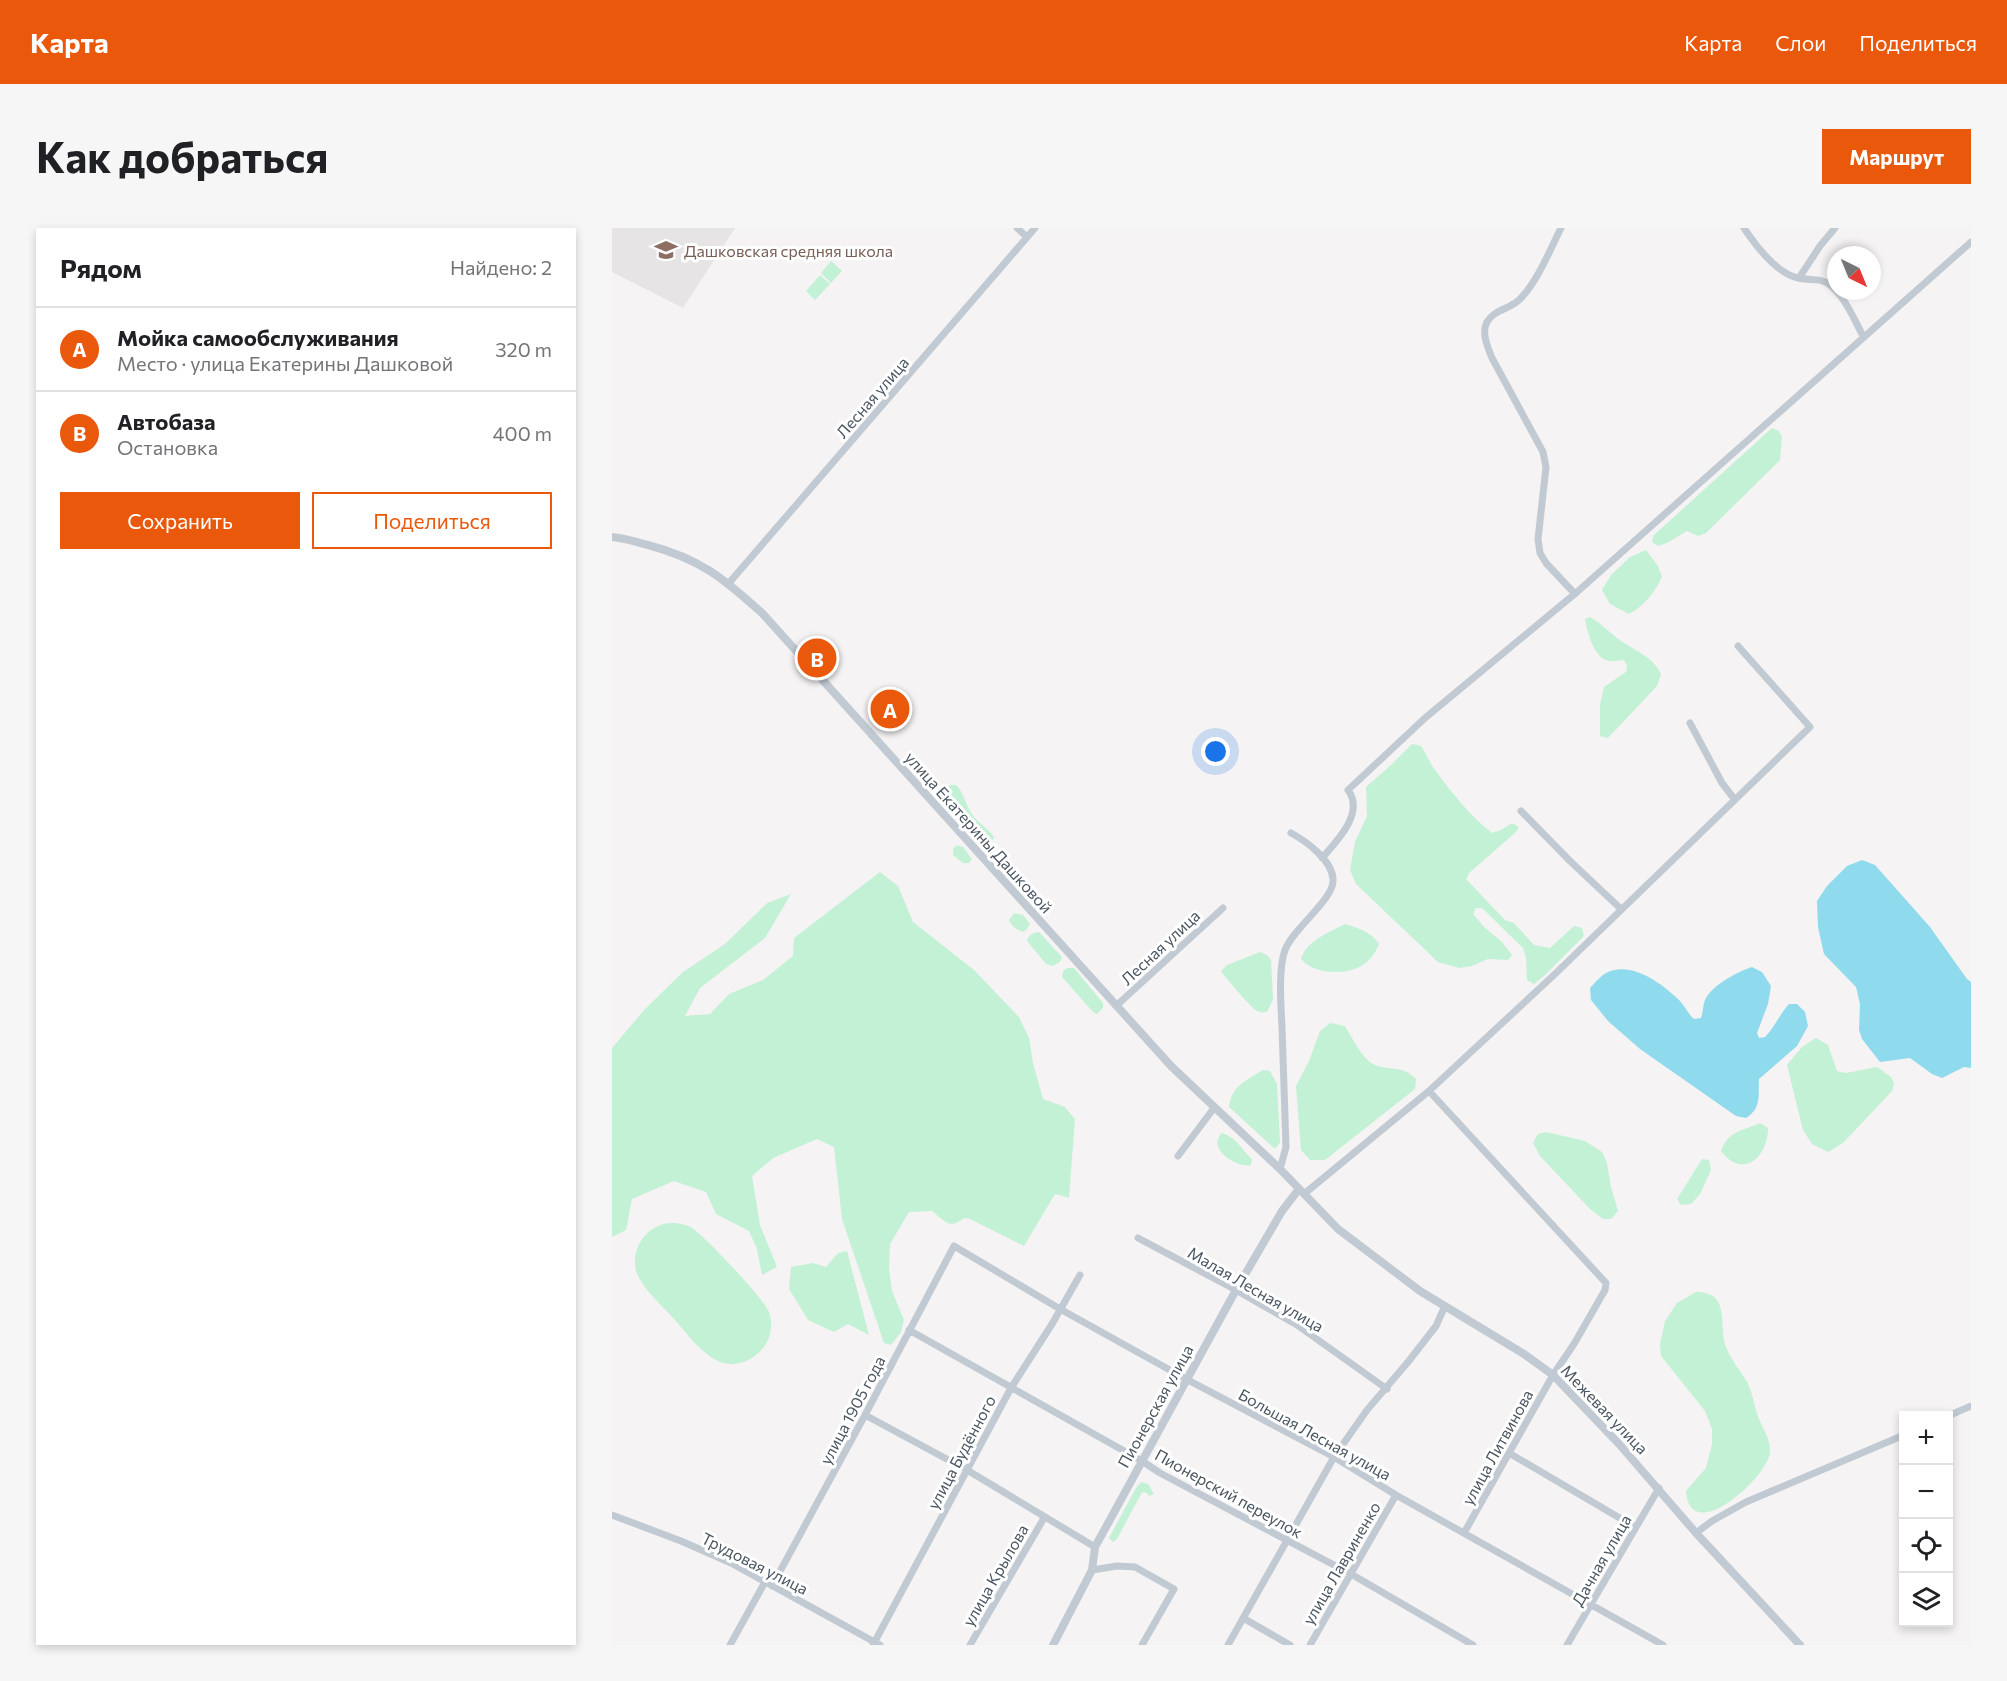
<!DOCTYPE html>
<html lang="ru">
<meta charset="utf-8">
<style>
:root{--surface:#fff;--page:#f6f6f6;--text:#202124;--muted:#757577;--line:#e0e0e0;--accent:#ea580c}
body{margin:0;font-family:Commissioner,sans-serif;background:var(--page);color:var(--text)}
.controls{position:absolute;right:18px;bottom:18px;display:grid;overflow:hidden;border-radius:0px;box-shadow:0 3px 9px #0003}
.controls button{width:54px;height:54px;display:grid;place-items:center;padding:0;border:0;border-bottom:2px solid var(--line);background:var(--surface);color:var(--text);font:30px sans-serif}
.compass{position:absolute;left:1215px;top:18px;width:54px;height:54px;border-radius:50%;background:var(--surface);box-shadow:0 3px 9px #0003;rotate:137deg}
.you{position:absolute;left:604px;top:524px;width:21px;height:21px;margin:-15px;border:4px solid #fff;border-radius:50%;background:#1a73e8;box-shadow:0 0 0 9px #1a73e833}
.badge{display:grid;place-items:center;width:39px;height:39px;border-radius:50%;background:var(--accent);color:#fff;font-size:20px;font-weight:700}
.pin{position:absolute;translate:-50% -50%;border:3px solid #fff;box-shadow:0 2px 6px #0006}
.list{margin:0;padding:0;list-style:none}
h2{display:flex;justify-content:space-between;align-items:center;height:78px;margin:0;padding:0 24px;font-size:26px}
h2 small{font-size:20px;font-weight:400;color:var(--muted)}
.list li{display:grid;grid-template-columns:39px 1fr auto;gap:18px;align-items:center;box-sizing:border-box;height:84px;padding:0 24px;border-top:2px solid var(--line)}
.list b{display:block;font-size:22px;white-space:nowrap}
.list p{margin:0;font-size:20px;white-space:nowrap;color:var(--muted)}
.list em{font-size:20px;font-style:normal;color:var(--muted)}
.actions{display:flex;gap:12px;padding:18px 24px}
.actions a{flex:1;padding:14px 0;border:2px solid var(--accent);border-radius:0px;text-align:center;font-size:21px;color:var(--accent)}
.actions .main{background:var(--accent);color:#fff}
.icon{flex:none;width:33px;height:33px;fill:none;stroke:currentColor;stroke-width:2;stroke-linecap:round;stroke-linejoin:round}
.map{position:relative;flex:none;width:1359px;height:1417px;overflow:hidden;border-radius:0px}
header{display:flex;align-items:center;gap:36px;box-sizing:border-box;height:84px;padding:0 30px;background:var(--accent);color:#fff}
header strong{font-size:28px}
nav{display:flex;gap:33px;margin-inline-start:auto;font-size:21px}
.intro{display:flex;align-items:center;justify-content:space-between;box-sizing:border-box;height:144px;padding:0 36px}
h1{margin:0;font-size:42px}
.button{padding:15px 27px;border-radius:0px;background:var(--accent);color:#fff;font-size:21px;font-weight:700}
main{display:flex;gap:36px;padding:0 36px}
aside{flex:1;background:var(--surface);border-radius:0px;box-shadow:0 3px 9px #0003}
.map>svg:first-child{display:block}
.education{fill:#e6e4e5}
.green{fill:#c3f1d5}
.water{fill:#90daee}
.lines{fill:none;stroke-linecap:round;stroke-linejoin:round}
.minor{stroke:#c1cad2;stroke-width:7}
.tertiary{stroke:#c1cad2;stroke-width:8}
.labels{text-anchor:middle;dominant-baseline:central;stroke-width:6;stroke-linejoin:round;paint-order:stroke}
.education-label{font-size:16px;fill:#785e54;stroke:#fff;text-anchor:start}
.street-label{font-size:16px;fill:#4a5661;stroke:#fff}
</style>
<header>
<strong>Карта</strong>
<nav><a>Карта</a><a>Слои</a><a>Поделиться</a></nav>
</header>
<div class="intro"><h1>Как добраться</h1><a class="button">Маршрут</a></div>
<main>
<aside>
<h2>Рядом<small>Найдено: 2</small></h2>
<ul class="list">
<li><span class="badge">A</span><div><b>Мойка самообслуживания</b><p>Место · улица Екатерины Дашковой</p></div><em>320 m</em></li>
<li><span class="badge">B</span><div><b>Автобаза</b><p>Остановка</p></div><em>400 m</em></li>
</ul>
<div class="actions"><a class="main">Сохранить</a><a>Поделиться</a></div>
</aside>
<div class="map">
<svg width="1359" height="1417" viewBox="0 0 1359 1417">
<rect width="100%" height="100%" fill="#f5f3f3"/>
<path class="education" d="M0,0H123L71,80L0,44Z"/>
<path class="green" d="M219,33L230,43L219,55L209,45Z
M208,47L218,56L203,72L194,63Z
M1160,200L1167,203L1170,209L1168,232L1094,305L1086,308L1075,303L1055,315L1046,318L1040,314L1041,308Z
M1034,322L1046,338L1050,349C1043,364 1032,378 1017,386L998,376L990,362L999,347L1018,329Z
M978,389C990,396 998,405 1009,413C1025,424 1040,428 1049,446L1045,458L996,510L988,508V476L992,459L1014,444L1015,438L1012,432C1006,432 1002,434 997,433C982,431 975,403 973,391Z
M800,516L809,518C814,526 818,535 823,542C840,565 858,588 880,605L889,602L900,595L907,599L904,604L857,645L854,651L893,692L902,695L922,717L938,720L962,698L970,700L972,708L932,748L922,756L915,752L914,729L911,720L870,680H864L861,686L872,699L890,714L900,727L896,732L876,731L860,738L847,740L826,734L744,656L738,642L743,614L755,588L754,559L779,537Z
M338,557H344C351,563 353,575 358,583C364,594 375,599 382,609L379,616C366,616 341,583 336,571C334,566 335,562 338,557Z
M345,617L351,619L360,631L357,635H351L341,627V621Z
M268,644L286,658L301,694L362,742L407,789L417,810L421,835L431,871L453,879L463,891L457,970L443,966L412,1018L358,991L352,990C337,1002 333,993 320,983L297,984L278,1016L277,1040L280,1063L292,1092L289,1104L279,1117L272,1115L230,991L222,919L205,911L161,930L140,948L148,997L165,1039L150,1047L145,1021L137,1003L104,986L94,964L62,953L20,971L14,1002L0,1009V820L33,781L71,744L113,716L155,675L179,666L153,710L88,760L73,788L98,786L117,766L151,752L181,728L182,710Z
M402,685L411,687L418,696L415,701L411,704C404,701 400,699 397,692Z
M733,696C747,700 759,704 767,716C763,726 756,736 745,740C729,747 700,745 689,731C694,713 718,704 733,696Z
M427,704L450,729L448,734L441,738L434,736L415,713C417,707 420,705 427,704Z
M648,724L655,727L659,732L661,771L655,784C650,784 649,785 645,783C640,781 612,748 609,743L615,737Z
M455,740H462L491,775V780L485,786L481,784L450,749L451,743Z
M718,795L733,798C739,808 750,830 761,836C777,844 790,836 804,851L803,861L713,932H698L689,922L684,858L697,833L708,803Z
M1204,810L1216,817L1225,843L1234,845L1265,839L1279,849L1282,855L1280,863L1231,915L1216,924L1200,916L1191,902L1175,837L1190,819Z
M651,842L658,843L665,856L668,914L665,919L662,920L617,879C619,858 635,852 651,842Z
M1148,895L1156,900C1156,929 1131,952 1109,923C1116,903 1130,903 1148,895Z
M934,904L973,913L990,924L995,935L999,959L1006,983L999,991H991L978,981L928,928L921,915L926,906Z
M610,905C624,909 630,922 640,931L639,937C627,941 593,921 610,905Z
M1090,931L1097,932L1099,942L1088,966L1079,976L1069,977L1065,971Z
M63,995C69,996 75,997 80,1000C94,1009 151,1070 157,1084C161,1095 159,1110 152,1119C144,1129 134,1135 121,1136C96,1137 77,1107 61,1090C50,1077 34,1064 26,1048C17,1029 29,1003 49,997C53,995 59,995 63,995Z
M235,1023L257,1107L236,1096L222,1104L196,1092L177,1061L179,1039L201,1035L214,1039L226,1025Z
M1084,1064C1119,1064 1106,1095 1114,1119C1119,1132 1128,1142 1135,1154C1142,1167 1142,1181 1148,1193C1152,1203 1158,1211 1158,1223C1159,1246 1078,1321 1074,1263L1094,1240L1100,1216V1201L1093,1183L1049,1128L1048,1116L1053,1093L1065,1075Z
M529,1254L536,1256L542,1266L537,1268L535,1265L530,1264L505,1311L501,1314L497,1310L524,1260Z"/>
<path class="water" d="M1250,632L1263,637L1318,699L1355,751L1359,754V840L1352,839L1330,850L1320,846L1298,830L1268,834L1250,811L1247,802L1248,776L1244,759L1212,726L1206,699L1205,673L1215,658L1235,638Z
M1140,739L1150,744L1159,758L1156,776L1145,805L1147,810L1153,809C1163,799 1167,787 1177,776H1185L1193,784L1196,798L1185,818L1147,851C1146,867 1150,880 1134,890L1124,888L1028,821L996,793L979,772L978,760C984,754 988,748 996,744C1020,733 1051,756 1067,772C1073,778 1076,786 1082,791L1089,790C1091,785 1091,777 1093,772C1100,757 1125,744 1140,739Z"/>
<g class="lines">
<path class="minor" d="M405,0L415,9
M949,0C938,22 926,52 909,70C900,81 882,81 875,94C869,105 876,120 880,130L931,224L934,239L926,311L928,325L934,335L963,366
M1132,0C1144,18 1164,45 1186,50C1197,53 1208,49 1218,57C1233,69 1242,91 1251,108
M1187,50L1208,18L1223,0
M117,355L423,0
M1078,495L1110,555L1123,572
M909,583L958,633L1009,681
M710,630C725,613 753,585 736,562L813,490L965,364L1359,14
M504,778L611,680
M817,863L994,1055L993,1062L962,1116L941,1147L852,1305
M566,928L602,880
M668,941L674,919C673,879 671,839 670,799C669,778 666,741 673,722C682,699 723,671 721,651C720,632 694,613 679,605
M692,966L817,863L943,746L1198,499L1126,418
M526,1010L624,1062L685,1097L775,1161
M297,1102L530,1233L548,1245L739,1346L861,1417
M253,1187L355,1242L483,1319
M1336,1188L1359,1178
M897,1225L1023,1299
M0,1287L69,1313L119,1335L268,1417
M1084,1305L1100,1293L1134,1274L1292,1207
M480,1342L505,1338L523,1339L562,1361L530,1417
M160,1358L253,1187L342,1018L448,1081L574,1151L722,1229L784,1267L1051,1417
M631,1390L678,1417
M118,1417L153,1354
M261,1417L399,1160L440,1096L468,1047
M358,1417L432,1290
M616,1417L722,1229L755,1182L796,1134L824,1098L832,1080
M698,1417L784,1267
M955,1417L1047,1260"/>
<path class="tertiary" d="M0,309C12,310 24,314 36,317C88,331 110,349 150,385L559,838L668,941L726,1001L808,1063L912,1126L941,1147L1007,1216L1084,1305L1188,1417
M441,1417L480,1342L483,1319L624,1062L670,983L687,961"/>
</g>
<defs>
<g id="school-bare" transform="scale(1.8)"><path d="M0-5L7-2L0 1L-7-2ZM-4 1L0 2.5L4 1V4Q0 6-4 4Z" fill="#8d6e63" stroke="#fff" stroke-width="2.5" paint-order="stroke"/></g>
</defs>
<g fill-rule="evenodd">
<use href="#school-bare" x="54" y="22"/>
</g>
<g class="labels">
<g class="education-label">
<text x="72" y="22">Дашковская средняя школа</text>
</g>
<g class="street-label">
<text transform="translate(260 169) rotate(-49)">Лесная улица</text>
<text transform="translate(367 604) rotate(48)">улица Екатерины Дашковой</text>
<text transform="translate(548 719) rotate(-43)">Лесная улица</text>
<text transform="translate(644 1061) rotate(30)">Малая Лесная улица</text>
<text transform="translate(543 1178) rotate(-61)">Пионерская улица</text>
<text transform="translate(993 1181) rotate(46)">Межевая улица</text>
<text transform="translate(240 1182) rotate(-62)">улица 1905 года</text>
<text transform="translate(703 1206) rotate(29)">Большая Лесная улица</text>
<text transform="translate(885 1219) rotate(-61)">улица Литвинова</text>
<text transform="translate(349 1224) rotate(-62)">улица Будённого</text>
<text transform="translate(617 1265) rotate(29)">Пионерский переулок</text>
<text transform="translate(989 1332) rotate(-60)">Дачная улица</text>
<text transform="translate(143 1335) rotate(27)">Трудовая улица</text>
<text transform="translate(729 1335) rotate(-60)">улица Лавриненко</text>
<text transform="translate(383 1347) rotate(-60)">улица Крылова</text>
</g>
</g>
</svg>
<div class="controls">
<button>+</button>
<button>−</button>
<button><svg class="icon" aria-label="locate" viewBox="0 0 24 24"><circle cx="12" cy="12" r="6"/><path d="M12 2v4M12 18v4M2 12h4M18 12h4"/></svg></button>
<button><svg class="icon" aria-label="layers" viewBox="0 0 24 24"><path d="M12 4l9 5-9 5-9-5zM3 14l9 5 9-5"/></svg></button>
</div>
<svg class="compass" viewBox="-18 -18 36 36"><path d="M0-13l5 13h-10z" fill="#e53935"/><path d="M0 13l5-13h-10z" fill="#757577"/></svg>
<div class="you"></div>
<div class="pin badge" style="left:278px;top:481px">A</div>
<div class="pin badge" style="left:205px;top:430px">B</div>
</div>
</main>
